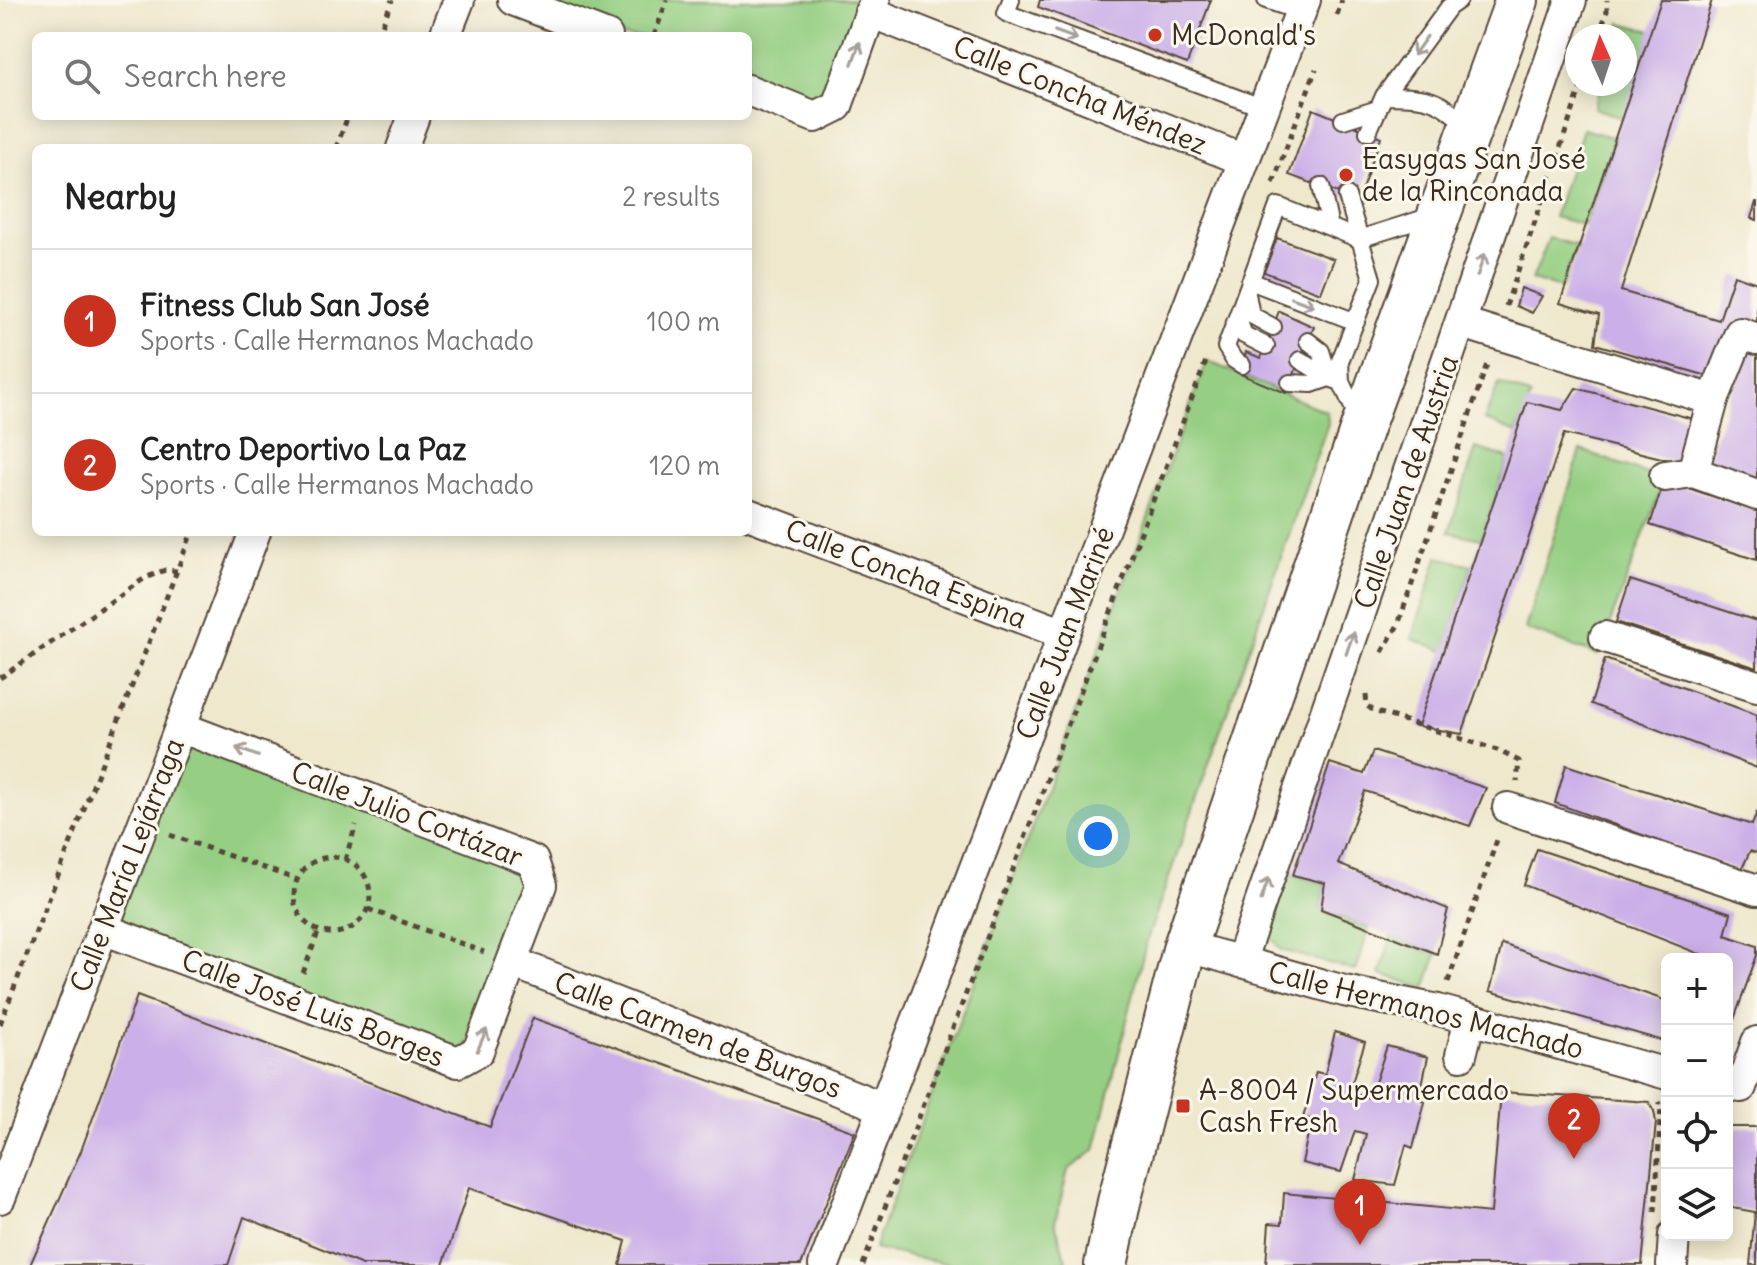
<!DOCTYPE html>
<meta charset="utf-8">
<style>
:root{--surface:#fff;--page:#f6f6f6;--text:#222;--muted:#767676;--line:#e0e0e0;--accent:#c8321e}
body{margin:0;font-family:Delius,sans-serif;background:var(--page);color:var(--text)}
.controls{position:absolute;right:24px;bottom:24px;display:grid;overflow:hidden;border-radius:12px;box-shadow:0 4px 20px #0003}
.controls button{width:72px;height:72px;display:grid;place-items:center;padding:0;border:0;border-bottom:2px solid var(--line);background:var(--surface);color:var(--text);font:40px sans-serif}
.compass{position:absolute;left:1565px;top:24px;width:72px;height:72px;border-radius:50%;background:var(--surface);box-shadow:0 4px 20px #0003;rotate:357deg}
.you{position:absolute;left:1098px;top:836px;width:28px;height:28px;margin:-20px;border:6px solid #fff;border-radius:50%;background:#1a73e8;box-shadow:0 0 0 12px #1a73e833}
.badge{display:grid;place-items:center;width:52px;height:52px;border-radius:50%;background:var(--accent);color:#fff;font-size:26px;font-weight:700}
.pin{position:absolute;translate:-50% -66px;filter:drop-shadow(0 2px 4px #0008)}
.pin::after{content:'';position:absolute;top:42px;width:28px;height:24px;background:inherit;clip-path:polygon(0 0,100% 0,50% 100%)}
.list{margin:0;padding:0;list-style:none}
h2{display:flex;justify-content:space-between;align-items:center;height:104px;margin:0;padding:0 32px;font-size:34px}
h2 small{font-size:26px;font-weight:400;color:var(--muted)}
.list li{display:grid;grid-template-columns:52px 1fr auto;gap:24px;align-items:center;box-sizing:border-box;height:144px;padding:0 32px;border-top:2px solid var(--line)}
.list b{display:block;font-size:30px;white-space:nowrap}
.list p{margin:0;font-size:26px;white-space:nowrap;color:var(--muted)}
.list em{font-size:26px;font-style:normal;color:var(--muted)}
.icon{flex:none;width:44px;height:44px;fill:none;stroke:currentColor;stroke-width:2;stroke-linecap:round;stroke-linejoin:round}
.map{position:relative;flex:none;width:1757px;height:1265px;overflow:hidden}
.search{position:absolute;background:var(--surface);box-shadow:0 4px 20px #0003;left:32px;top:32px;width:720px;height:88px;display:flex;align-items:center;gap:20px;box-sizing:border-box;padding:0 28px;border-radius:12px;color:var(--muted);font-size:30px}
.panel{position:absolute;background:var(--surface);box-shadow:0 4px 20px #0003;left:32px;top:144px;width:720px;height:392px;border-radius:12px}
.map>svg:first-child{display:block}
.green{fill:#96cf83;stroke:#687c50;stroke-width:2}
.building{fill:#cbafe8}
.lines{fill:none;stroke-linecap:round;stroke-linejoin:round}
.lane-casing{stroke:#564638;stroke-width:20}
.street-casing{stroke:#564638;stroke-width:34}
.secondary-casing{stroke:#564638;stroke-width:46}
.path{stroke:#564638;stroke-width:5;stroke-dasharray:6 6;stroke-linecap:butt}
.lane{stroke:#fff;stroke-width:16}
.street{stroke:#fff;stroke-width:30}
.secondary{stroke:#fff;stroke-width:42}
.oneway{stroke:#a79f9a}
.poi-dot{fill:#c8321e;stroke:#fbf7ec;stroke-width:3}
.labels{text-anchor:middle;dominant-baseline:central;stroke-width:6;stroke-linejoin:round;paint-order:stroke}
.poi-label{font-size:28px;fill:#3b2a1e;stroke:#fbf7ec;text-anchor:start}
.street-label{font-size:28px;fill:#3b2a1e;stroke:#fbf7ec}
</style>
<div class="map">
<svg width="1757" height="1265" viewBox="0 0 1757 1265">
<rect width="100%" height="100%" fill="#fbf7ec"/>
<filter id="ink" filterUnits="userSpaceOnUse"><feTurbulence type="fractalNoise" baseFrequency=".0125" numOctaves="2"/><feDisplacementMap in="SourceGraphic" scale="16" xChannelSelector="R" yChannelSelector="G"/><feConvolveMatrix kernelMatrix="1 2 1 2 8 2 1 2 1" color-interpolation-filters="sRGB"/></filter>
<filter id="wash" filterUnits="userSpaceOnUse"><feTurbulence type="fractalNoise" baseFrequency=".006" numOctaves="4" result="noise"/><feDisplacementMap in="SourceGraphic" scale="32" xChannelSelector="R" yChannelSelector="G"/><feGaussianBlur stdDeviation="1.8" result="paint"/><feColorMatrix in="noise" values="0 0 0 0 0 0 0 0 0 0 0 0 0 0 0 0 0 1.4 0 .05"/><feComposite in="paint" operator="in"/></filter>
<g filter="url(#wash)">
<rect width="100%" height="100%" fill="#efe8cd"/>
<path class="green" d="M513,0H875L837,106L748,90V36H607Z
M1621,23L1652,31L1624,119L1594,108L1601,84H1625V36H1617Z
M1583,129L1615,138L1584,225L1554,217Z
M1549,238L1577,246L1561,288L1532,280Z
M1207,361L1327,412L1328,423L1146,943L1095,1150L1068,1170L1055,1222L1067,1265H955L874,1249Z
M1499,383L1531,396L1516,433L1484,420Z
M1476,448L1508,458L1481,539L1449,532Z
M1581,450L1664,480L1598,655L1525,629Z
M1438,557L1472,565L1444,651L1412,639Z
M180,727L533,861L541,885L458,1062L103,929Z
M1283,868L1293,875L1325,883L1321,909L1369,928L1356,971L1281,950L1267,932Z
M1391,936L1437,954L1425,988L1380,974Z"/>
<g id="blocks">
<path class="building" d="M1040,0H1211L1187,64L1038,7Z
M1661,0H1712L1621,291L1719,320L1734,275L1757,283V332L1715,378L1595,344L1599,315L1560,303Z
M1313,109L1381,137L1358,200L1289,175Z
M1756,202H1757V220L1751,218Z
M1277,238L1334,259L1321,293L1264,272Z
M1521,288L1542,296L1532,313L1516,306Z
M1279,311L1314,327L1286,393L1240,374L1246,352L1261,358Z
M1751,340L1757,342V488L1703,471Z
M1576,388L1701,421L1686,464L1564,434L1462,734L1418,726L1527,402L1562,410Z
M1664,480L1757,511V560L1650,525Z
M1630,580L1757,621V668L1616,622Z
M1605,659L1757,715V768L1591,704Z
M1373,751L1486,788L1470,826L1365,791L1338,864L1448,909L1437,954L1321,909L1325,883L1293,875L1330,763L1364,774Z
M1566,765L1752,825L1757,812V853L1750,851L1741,871L1555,803Z
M1537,849L1731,913L1725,935L1757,946V955L1727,1039V959H1704L1705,956L1524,885Z
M1502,944L1667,1001V1042L1490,991Z
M137,996L490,1127L533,1018L855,1132L801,1265H620L626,1241L469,1188L443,1265H362L244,1217L228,1265H30L81,1151Z
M1335,1032L1365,1042L1349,1092L1370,1098L1387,1046L1428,1057L1419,1099L1425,1102L1413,1148L1406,1145L1395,1185L1355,1180L1366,1134L1355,1131L1341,1172L1302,1163L1311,1119L1303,1118L1316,1072L1325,1074Z
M1501,1092L1649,1102L1654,1111L1656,1122L1642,1265H1266L1269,1223L1282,1224L1284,1193L1491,1213Z
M1727,1127H1757V1265H1750L1755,1212L1727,1207Z"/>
</g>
</g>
<g filter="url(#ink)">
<use href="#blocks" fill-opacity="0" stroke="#564638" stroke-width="2"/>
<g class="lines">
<g class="lane-casing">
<path id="lane" d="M1011,0L1006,13L1264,108
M1266,0L1301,12
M1384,96C1425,97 1439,96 1468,128
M1343,120L1378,109
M1368,132L1384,96L1449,7L1459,0
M1321,186L1330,227
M1347,196L1372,279L1340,361L1341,382L1359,420
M1250,281L1356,322
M1247,294L1251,315L1273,327
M1237,317L1244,335L1266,346
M1308,341L1321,351L1329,378
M1300,360L1329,378
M1242,365L1234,360L1226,347L1278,206L1359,239L1435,215
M1290,383L1312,384L1329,378L1341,382"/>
</g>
<g class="street-casing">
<path id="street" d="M513,0L607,36
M870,12L1244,160
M445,36L459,0
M748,90L815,117L837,106L875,0
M402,148L414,116
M1462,323L1713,400
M1757,339L1740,333L1713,400L1693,472L1757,495
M1665,476L1693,472
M748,514L1064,634
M1605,637L1757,686
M1508,808L1757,890
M103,929L458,1062L478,1051L541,885L533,861L180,727
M1185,946L1344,991L1438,1010L1667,1074
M512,962L884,1108
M1240,962L1571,0
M1461,1055L1470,1019
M1741,1087L1757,1042
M0,1198L255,532
M824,1265L1305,0
M1672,1265L1674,1235"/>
</g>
<g class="secondary-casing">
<path id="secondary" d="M1106,1265L1119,1202L1185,946L1363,425L1517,0"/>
</g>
<path class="path" d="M1337,15L1342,0
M378,36L392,0
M654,36L667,0
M1599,36L1607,11V0
M336,148L348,116
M1273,183L1316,69
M1506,306L1582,84
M1382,652L1398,625L1488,361
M0,678L145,578L165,570L177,571
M1366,695L1367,706L1374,711L1497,750L1519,761L1517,782
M170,835L298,880
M294 895a38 38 0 1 1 76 0a38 38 0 1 1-76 0Z
M345,860L356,825
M368,909L484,952
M303,973L319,930
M1448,982L1498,837
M0,1024L192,532
M1655,1212L1661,1106L1659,1102
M863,1265L1206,361"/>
<use href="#lane" class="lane"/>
<use href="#street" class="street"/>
<use href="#secondary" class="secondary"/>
</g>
<defs><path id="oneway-shaft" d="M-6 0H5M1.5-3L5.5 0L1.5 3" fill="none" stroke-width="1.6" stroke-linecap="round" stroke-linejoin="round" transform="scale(2)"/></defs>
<g class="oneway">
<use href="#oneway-shaft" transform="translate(1066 35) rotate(20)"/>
<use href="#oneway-shaft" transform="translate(1420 46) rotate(126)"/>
<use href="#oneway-shaft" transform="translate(856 53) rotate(-70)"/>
<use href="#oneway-shaft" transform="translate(1481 265) rotate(-71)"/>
<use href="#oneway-shaft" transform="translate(1303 302) rotate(20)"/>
<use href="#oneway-shaft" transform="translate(1350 643) rotate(-71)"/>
<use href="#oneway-shaft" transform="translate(247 752) rotate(-159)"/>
<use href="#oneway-shaft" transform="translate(1265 889) rotate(-71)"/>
<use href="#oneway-shaft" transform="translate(482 1040) rotate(-67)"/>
</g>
</g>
<g class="poi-dot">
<circle cx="1155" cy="35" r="8"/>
<circle cx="1346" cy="175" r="8"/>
<rect x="1175" y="1098" width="16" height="16" rx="4"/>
</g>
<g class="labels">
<g class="poi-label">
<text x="1171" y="35">McDonald's</text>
<text x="1362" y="159">Easygas San José<tspan x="1362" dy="32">de la Rinconada</tspan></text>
<text x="1199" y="1090">A-8004 / Supermercado<tspan x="1199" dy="32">Cash Fresh</tspan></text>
</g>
<g class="street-label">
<text transform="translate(1080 95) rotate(22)">Calle Concha Méndez</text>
<text transform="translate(1406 482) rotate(-71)">Calle Juan de Austria</text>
<text transform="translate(906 574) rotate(21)">Calle Concha Espina</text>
<text transform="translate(1065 633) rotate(-69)">Calle Juan Mariné</text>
<text transform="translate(407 814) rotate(21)">Calle Julio Cortázar</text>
<text transform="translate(127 865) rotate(-69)">Calle María Lejárraga</text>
<text transform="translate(313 1008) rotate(21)">Calle José Luis Borges</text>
<text transform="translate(1426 1010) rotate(14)">Calle Hermanos Machado</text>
<text transform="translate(698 1035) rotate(21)">Calle Carmen de Burgos</text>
</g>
</g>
</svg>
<div class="controls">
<button>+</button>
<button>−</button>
<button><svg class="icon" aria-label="locate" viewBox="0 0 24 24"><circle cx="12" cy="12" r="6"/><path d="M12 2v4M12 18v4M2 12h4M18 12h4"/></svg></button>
<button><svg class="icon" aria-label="layers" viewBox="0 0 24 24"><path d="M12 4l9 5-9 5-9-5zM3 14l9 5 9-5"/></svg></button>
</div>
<svg class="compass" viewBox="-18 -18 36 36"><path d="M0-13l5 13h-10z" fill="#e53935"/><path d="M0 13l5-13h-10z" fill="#767676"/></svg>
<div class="you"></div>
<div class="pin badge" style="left:1360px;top:1245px">1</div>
<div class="pin badge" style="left:1574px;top:1159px">2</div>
<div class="search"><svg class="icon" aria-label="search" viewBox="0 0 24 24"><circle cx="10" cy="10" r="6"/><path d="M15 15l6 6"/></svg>Search here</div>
<section class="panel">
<h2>Nearby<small>2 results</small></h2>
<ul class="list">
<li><span class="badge">1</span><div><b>Fitness Club San José</b><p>Sports · Calle Hermanos Machado</p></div><em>100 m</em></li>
<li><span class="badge">2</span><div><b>Centro Deportivo La Paz</b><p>Sports · Calle Hermanos Machado</p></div><em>120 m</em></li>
</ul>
</section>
</div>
